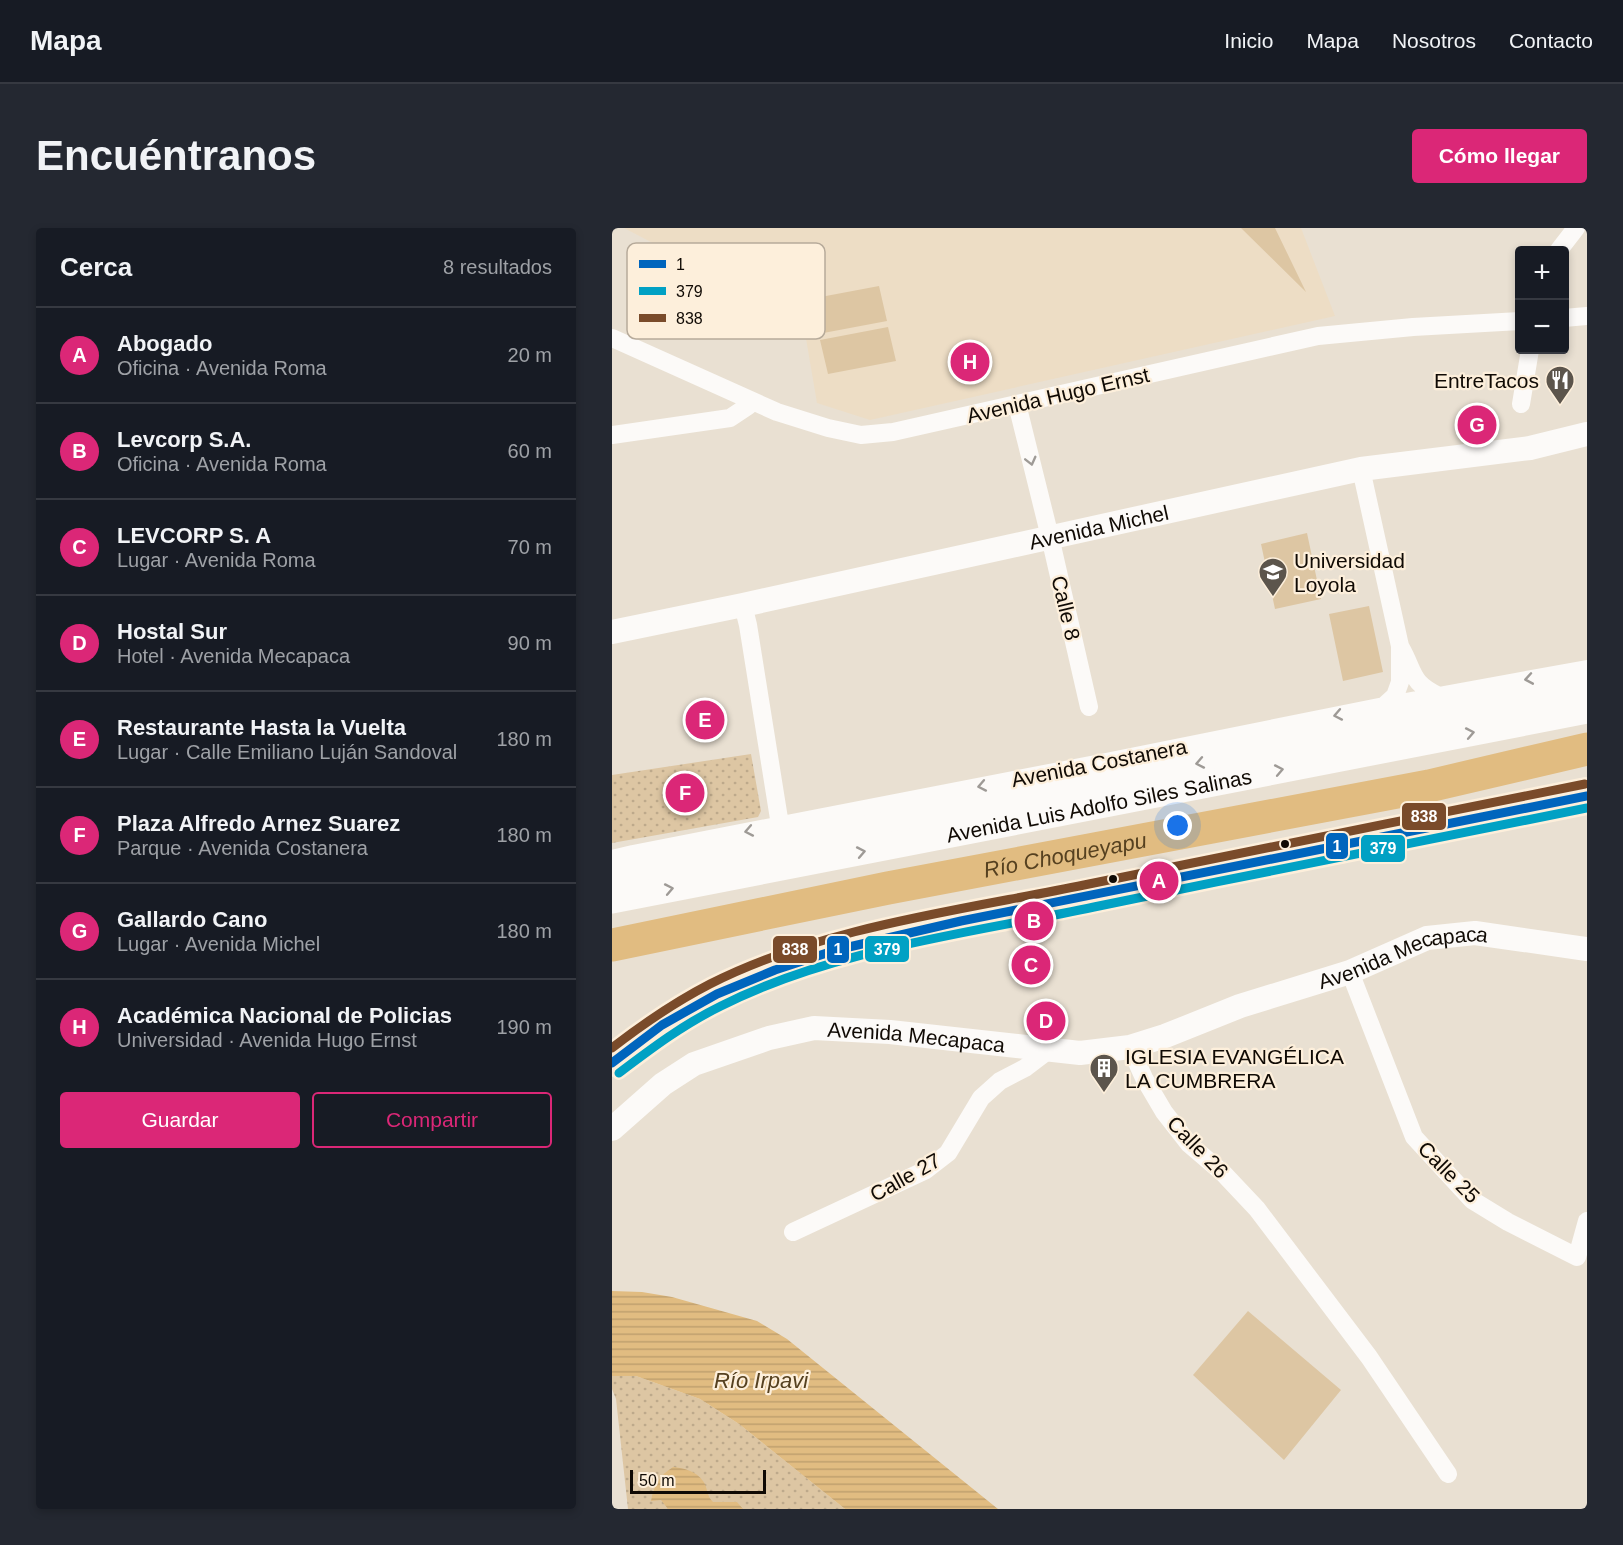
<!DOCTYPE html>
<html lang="es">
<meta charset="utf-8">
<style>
:root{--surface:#171b24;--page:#242831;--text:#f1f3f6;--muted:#9ea1a6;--line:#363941;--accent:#db2777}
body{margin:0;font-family:Arial,sans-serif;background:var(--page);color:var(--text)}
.controls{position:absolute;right:18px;top:18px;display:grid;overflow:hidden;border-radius:6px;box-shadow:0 3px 9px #0003}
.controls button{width:54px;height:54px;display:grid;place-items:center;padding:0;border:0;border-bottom:2px solid var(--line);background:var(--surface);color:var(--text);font:30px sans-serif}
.scale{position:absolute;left:18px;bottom:15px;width:136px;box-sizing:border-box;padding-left:6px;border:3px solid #100a04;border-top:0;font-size:16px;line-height:21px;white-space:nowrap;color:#100a04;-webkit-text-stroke:4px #fdefdb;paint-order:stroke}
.you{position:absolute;left:566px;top:598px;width:21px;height:21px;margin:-15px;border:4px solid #fff;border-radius:50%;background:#1a73e8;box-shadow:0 0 0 9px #1a73e833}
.badge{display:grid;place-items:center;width:39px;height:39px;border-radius:50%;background:var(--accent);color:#fff;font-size:20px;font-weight:700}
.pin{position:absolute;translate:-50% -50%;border:3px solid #fff;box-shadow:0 2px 6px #0006}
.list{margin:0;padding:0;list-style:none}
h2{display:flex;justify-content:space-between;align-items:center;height:78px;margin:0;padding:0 24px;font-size:26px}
h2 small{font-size:20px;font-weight:400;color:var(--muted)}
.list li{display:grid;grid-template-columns:39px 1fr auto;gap:18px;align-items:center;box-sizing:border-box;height:96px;padding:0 24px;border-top:2px solid var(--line)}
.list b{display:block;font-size:22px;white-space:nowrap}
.list p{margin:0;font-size:20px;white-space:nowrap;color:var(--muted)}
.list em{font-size:20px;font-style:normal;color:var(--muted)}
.actions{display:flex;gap:12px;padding:18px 24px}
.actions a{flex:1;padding:14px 0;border:2px solid var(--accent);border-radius:6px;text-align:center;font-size:21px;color:var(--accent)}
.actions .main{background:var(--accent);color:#fff}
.map{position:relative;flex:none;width:975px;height:1281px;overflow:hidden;border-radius:6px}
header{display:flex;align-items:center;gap:36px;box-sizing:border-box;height:84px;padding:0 30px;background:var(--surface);border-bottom:2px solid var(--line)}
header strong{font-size:28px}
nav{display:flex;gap:33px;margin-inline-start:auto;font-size:21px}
.intro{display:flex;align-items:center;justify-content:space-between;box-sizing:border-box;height:144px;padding:0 36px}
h1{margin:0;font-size:42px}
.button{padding:15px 27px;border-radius:6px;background:var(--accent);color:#fff;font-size:21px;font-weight:700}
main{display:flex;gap:36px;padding:0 36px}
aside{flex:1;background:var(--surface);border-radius:6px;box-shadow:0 3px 9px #0003}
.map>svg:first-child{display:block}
.built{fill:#edddc5}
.grass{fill:#ddc6a3}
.park{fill:url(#park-dots)}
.water{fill:url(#water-rules)}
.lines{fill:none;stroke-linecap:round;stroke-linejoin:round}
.river{stroke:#e1bc81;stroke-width:33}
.street{stroke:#fcfaf8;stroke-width:18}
.secondary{stroke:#fcfaf8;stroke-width:24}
.primary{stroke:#fcfaf8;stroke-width:27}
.bus-1-casing{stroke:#fdefdb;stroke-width:14}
.bus-2-casing{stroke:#fdefdb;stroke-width:14}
.bus-3-casing{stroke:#fdefdb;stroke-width:14}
.bus-1{stroke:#0065bd;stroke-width:9}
.bus-2{stroke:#01a1c4;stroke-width:9}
.bus-3{stroke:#7a4b2a;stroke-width:9}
.oneway{stroke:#9e9a96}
.bus-dot{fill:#100a04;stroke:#fdefdb;stroke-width:2}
.labels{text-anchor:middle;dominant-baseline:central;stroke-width:4.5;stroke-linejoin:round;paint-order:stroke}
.poi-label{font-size:21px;fill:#100a04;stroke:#fdefdb;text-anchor:start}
.street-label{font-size:21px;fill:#100a04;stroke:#fdefdb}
.water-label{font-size:22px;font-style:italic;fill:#564120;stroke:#fdefdb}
.key{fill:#fdefdb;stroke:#b6aa9a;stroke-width:1.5}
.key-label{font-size:16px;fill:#100a04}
.line-badge{stroke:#fdefdb;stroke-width:2}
.badge-label{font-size:16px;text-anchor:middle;font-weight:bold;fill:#fff}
</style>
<header>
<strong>Mapa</strong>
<nav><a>Inicio</a><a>Mapa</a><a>Nosotros</a><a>Contacto</a></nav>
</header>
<div class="intro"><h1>Encuéntranos</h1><a class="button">Cómo llegar</a></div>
<main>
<aside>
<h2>Cerca<small>8 resultados</small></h2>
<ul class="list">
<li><span class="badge">A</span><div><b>Abogado</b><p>Oficina · Avenida Roma</p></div><em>20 m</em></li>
<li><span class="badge">B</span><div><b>Levcorp S.A.</b><p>Oficina · Avenida Roma</p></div><em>60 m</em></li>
<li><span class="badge">C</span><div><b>LEVCORP S. A</b><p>Lugar · Avenida Roma</p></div><em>70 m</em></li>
<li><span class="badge">D</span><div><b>Hostal Sur</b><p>Hotel · Avenida Mecapaca</p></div><em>90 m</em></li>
<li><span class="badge">E</span><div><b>Restaurante Hasta la Vuelta</b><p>Lugar · Calle Emiliano Luján Sandoval</p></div><em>180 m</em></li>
<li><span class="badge">F</span><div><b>Plaza Alfredo Arnez Suarez</b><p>Parque · Avenida Costanera</p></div><em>180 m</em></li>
<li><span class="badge">G</span><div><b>Gallardo Cano</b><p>Lugar · Avenida Michel</p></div><em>180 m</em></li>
<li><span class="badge">H</span><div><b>Académica Nacional de Policias</b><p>Universidad · Avenida Hugo Ernst</p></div><em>190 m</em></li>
</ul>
<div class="actions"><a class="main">Guardar</a><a>Compartir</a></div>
</aside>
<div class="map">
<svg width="975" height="1281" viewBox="0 0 975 1281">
<defs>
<pattern id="park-dots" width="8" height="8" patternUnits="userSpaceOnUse" patternTransform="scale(1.5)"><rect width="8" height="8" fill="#ddc6a3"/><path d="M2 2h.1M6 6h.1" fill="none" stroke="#bda98b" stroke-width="1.8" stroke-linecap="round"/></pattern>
<pattern id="water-rules" width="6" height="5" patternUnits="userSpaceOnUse" patternTransform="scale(1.5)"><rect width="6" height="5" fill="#e1bc81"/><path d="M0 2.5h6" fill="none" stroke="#c0a06e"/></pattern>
</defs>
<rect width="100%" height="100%" fill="#e9e0d2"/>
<path class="built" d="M12,0H689L723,88L258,192L205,175L191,93Z"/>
<path class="grass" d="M629,0H663L694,64Z
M267,58L275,93L206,106L198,71Z
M276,99L284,133L216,146L208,112Z
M695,305L709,371L663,381L649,316Z
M757,378L771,444L731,453L717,386Z
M636,1083L729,1162L672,1232L581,1147Z"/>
<path class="park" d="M139,526L149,583L146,589L0,615V547Z
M0,1148H24L88,1171L127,1196L233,1281H16L4,1171L0,1161Z"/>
<path class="water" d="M0,1063L30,1064L60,1069L145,1093L175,1111L386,1281H233L127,1196L88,1171L24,1148H0Z
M61,1239C72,1240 84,1243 91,1253C96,1259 94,1268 101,1274H125L131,1281H56L49,1272L39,1273C42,1257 47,1248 61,1239Z"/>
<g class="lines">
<path class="river" id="s1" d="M0,717L276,660L817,558L975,521"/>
<path class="street" d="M947,22L964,0
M952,90L975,88
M0,110L165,184L216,200L249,207L281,204L706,108L801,99L908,93
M405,176L438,309L477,479
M909,176L918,122
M0,207L118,190L136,178L139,173
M749,241L788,418V454L783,468L772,478
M131,377L136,397L168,597
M789,420C803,445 798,454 827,468
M0,631L21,626L494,534L772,478L975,441
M738,744L802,909L860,972L896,994L965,1029L975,993
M518,819L532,850L552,884L577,916L612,946L645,981L757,1129L836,1246
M181,1004L314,942L336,925L369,870L388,853L413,840L438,821"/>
<g class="secondary">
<path id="s2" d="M0,404L131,377L749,241L918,220L975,206"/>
<path id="s3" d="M0,901L51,856L82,836L157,810L202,800L278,804L468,825L518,819L553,808L628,778L738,744L815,710L863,705L975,721"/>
</g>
<g class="primary">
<path d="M0,647L25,644L182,615L975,458"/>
<path id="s4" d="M0,672L975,482"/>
<path d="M0,835C127,722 312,703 472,669C640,633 807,602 975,568"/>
</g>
<g class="bus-1-casing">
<path id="bus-1" d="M0,835L50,797L105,766L163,742L224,722L349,693L975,568"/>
</g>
<g class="bus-2-casing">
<path id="bus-2" d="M7,845C40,820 72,796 109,778C221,721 360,705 482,679C646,645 810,613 975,580"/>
</g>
<g class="bus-3-casing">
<path id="bus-3" d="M0,820C31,796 63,774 98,756C210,699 350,682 472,657C639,622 806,590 973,556"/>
</g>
<use href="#bus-1" class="bus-1"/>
<use href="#bus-2" class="bus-2"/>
<use href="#bus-3" class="bus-3"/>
</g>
<defs><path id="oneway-chevron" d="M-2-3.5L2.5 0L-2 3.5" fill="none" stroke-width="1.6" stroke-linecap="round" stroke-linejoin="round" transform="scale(1.5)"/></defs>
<g class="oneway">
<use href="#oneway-chevron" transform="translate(419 233) rotate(76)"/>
<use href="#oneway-chevron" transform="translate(917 451) rotate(170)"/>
<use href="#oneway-chevron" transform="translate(726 487) rotate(169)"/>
<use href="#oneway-chevron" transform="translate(858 505) rotate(-11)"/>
<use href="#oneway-chevron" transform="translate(588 535) rotate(169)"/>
<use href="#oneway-chevron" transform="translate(667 542) rotate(-11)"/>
<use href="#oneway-chevron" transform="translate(370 558) rotate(169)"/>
<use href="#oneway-chevron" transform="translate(137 603) rotate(169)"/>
<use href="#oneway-chevron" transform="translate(249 624) rotate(-11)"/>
<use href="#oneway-chevron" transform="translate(57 661) rotate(-11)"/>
</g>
<defs>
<g id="restaurant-pin" transform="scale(1.5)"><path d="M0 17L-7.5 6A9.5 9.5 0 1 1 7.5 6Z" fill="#5c554c" stroke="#fdefdb"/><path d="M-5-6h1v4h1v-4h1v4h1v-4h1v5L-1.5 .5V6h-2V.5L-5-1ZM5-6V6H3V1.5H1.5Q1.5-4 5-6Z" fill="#fff"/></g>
<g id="university-pin" transform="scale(1.5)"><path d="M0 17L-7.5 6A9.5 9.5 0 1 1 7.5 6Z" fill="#5c554c" stroke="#fdefdb"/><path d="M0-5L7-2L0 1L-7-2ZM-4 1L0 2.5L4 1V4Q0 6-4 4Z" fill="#fff"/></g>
<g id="building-pin" transform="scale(1.5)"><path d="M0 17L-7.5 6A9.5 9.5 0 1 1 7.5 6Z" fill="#5c554c" stroke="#fdefdb"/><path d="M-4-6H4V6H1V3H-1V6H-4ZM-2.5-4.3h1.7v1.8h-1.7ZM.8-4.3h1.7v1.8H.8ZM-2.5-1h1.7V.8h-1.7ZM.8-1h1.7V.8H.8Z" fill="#fff"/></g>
</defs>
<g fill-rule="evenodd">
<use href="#restaurant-pin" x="948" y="152"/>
<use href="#university-pin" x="661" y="344"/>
<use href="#building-pin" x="492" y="840"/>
</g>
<g class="bus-dot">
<circle cx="673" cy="616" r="5"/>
<circle cx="501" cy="651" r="5"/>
</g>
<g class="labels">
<g class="poi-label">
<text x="927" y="152" text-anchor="end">EntreTacos</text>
<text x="682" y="332">Universidad<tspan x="682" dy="24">Loyola</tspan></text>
<text x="513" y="828">IGLESIA EVANGÉLICA<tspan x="513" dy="24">LA CUMBRERA</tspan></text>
</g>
<g class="street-label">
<text transform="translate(446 167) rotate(-13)">Avenida Hugo Ernst</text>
<text stroke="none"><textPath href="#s2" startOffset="498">Avenida Michel</textPath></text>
<text transform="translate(454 380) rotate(77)">Calle 8</text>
<text transform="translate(487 535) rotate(-11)">Avenida Costanera</text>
<text stroke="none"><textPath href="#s4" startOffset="496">Avenida Luis Adolfo Siles Salinas</textPath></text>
<text stroke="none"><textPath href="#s3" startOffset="837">Avenida Mecapaca</textPath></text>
<text stroke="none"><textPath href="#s3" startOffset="333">Avenida Mecapaca</textPath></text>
<text transform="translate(586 919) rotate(46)">Calle 26</text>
<text transform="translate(837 944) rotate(45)">Calle 25</text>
<text transform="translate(293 949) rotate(-29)">Calle 27</text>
</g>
<g class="water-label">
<text stroke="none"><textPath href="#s1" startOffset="462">Río Choqueyapu</textPath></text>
<text x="149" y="1152">Río Irpavi</text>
</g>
</g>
<rect x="15" y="15" width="198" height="96" rx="9" class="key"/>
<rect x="27" y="32" width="27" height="8" fill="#0065bd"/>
<rect x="27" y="59" width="27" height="8" fill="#01a1c4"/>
<rect x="27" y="86" width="27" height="8" fill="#7a4b2a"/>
<g class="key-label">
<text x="64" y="42">1</text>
<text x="64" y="69">379</text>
<text x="64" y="96">838</text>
</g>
<g class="line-badge">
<rect x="789" y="574" width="46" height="29" rx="6" fill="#7a4b2a"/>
<rect x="713" y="604" width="24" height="28" rx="6" fill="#0065bd"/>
<rect x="748" y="606" width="46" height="29" rx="6" fill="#01a1c4"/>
<rect x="252" y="707" width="46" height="28" rx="6" fill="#01a1c4"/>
<rect x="160" y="707" width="46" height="29" rx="6" fill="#7a4b2a"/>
<rect x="214" y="707" width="24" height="29" rx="6" fill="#0065bd"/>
</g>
<g class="badge-label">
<text x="812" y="594">838</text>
<text x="725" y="624">1</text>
<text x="771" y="626">379</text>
<text x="275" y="727">379</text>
<text x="183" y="727">838</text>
<text x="226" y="727">1</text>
</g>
</svg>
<div class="controls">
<button>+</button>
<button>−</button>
</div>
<div class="scale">50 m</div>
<div class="you"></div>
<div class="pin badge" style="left:547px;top:653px">A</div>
<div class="pin badge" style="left:422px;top:693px">B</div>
<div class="pin badge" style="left:419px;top:737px">C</div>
<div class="pin badge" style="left:434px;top:793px">D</div>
<div class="pin badge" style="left:93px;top:492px">E</div>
<div class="pin badge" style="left:73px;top:565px">F</div>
<div class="pin badge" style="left:865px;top:197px">G</div>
<div class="pin badge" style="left:358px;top:134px">H</div>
</div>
</main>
